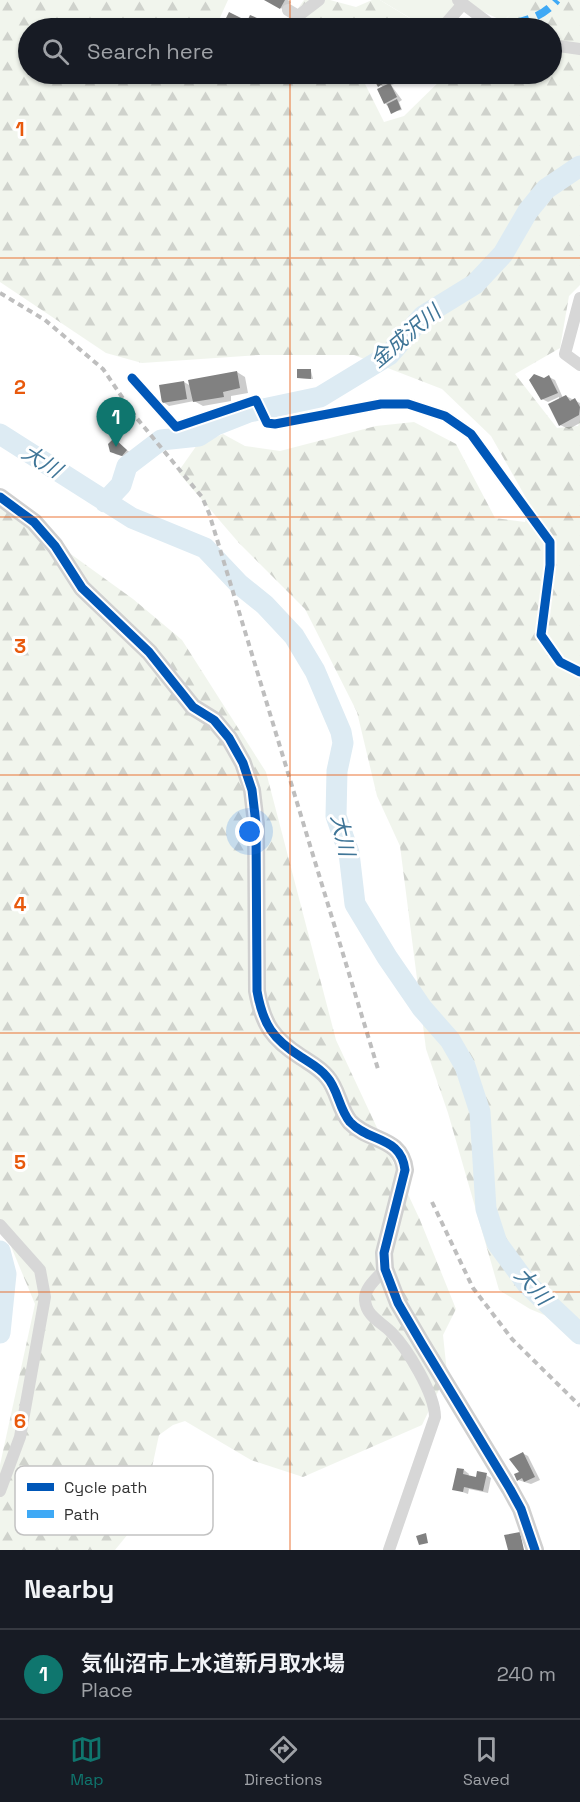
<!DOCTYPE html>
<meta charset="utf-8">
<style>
:root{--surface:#171b24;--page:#242831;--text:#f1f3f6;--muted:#9ea1a6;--line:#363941;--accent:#0f766e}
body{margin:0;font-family:"Space Grotesk","Noto Sans JP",sans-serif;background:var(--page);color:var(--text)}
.you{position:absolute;left:250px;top:832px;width:21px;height:21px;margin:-15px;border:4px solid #fff;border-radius:50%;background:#1a73e8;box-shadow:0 0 0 9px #1a73e833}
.badge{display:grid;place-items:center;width:39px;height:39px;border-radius:50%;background:var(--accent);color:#fff;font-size:20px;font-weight:700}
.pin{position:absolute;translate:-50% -50px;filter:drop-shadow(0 2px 3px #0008)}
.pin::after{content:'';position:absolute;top:32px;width:21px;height:18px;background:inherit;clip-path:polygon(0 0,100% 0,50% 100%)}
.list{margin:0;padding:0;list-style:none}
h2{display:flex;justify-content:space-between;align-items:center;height:78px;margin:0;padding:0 24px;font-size:26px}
h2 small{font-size:20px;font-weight:400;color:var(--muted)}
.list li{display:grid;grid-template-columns:39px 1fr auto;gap:18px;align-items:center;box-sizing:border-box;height:90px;padding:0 24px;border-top:2px solid var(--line)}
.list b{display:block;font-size:22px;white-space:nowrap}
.list p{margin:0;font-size:20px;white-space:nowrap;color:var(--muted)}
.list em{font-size:20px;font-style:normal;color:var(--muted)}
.icon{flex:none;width:33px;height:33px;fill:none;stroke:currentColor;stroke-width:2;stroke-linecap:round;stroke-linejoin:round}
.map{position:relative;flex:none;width:580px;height:1550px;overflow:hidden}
.search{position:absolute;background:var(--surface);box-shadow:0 2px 4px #0004;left:18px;right:18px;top:18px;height:66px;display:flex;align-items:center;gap:15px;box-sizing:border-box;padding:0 21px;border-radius:33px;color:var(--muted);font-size:22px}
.sheet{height:168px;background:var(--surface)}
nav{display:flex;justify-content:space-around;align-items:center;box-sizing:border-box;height:84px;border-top:2px solid var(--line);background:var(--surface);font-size:16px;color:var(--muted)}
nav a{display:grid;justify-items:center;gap:3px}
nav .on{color:var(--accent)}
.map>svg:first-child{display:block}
.grass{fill:#f1f5ed}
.forest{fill:url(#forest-firs)}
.shadow{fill:#0003}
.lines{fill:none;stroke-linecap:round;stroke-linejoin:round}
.river{stroke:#ddebf3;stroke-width:21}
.building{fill:#818181}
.street{stroke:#d7d7d7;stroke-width:12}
.secondary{stroke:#d0d0d0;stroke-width:18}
.rail{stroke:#bebebe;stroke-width:4;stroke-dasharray:6 4.5;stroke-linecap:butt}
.quiet{stroke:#3fa9f5;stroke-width:8;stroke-dasharray:15 8;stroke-linecap:butt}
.cycleway-casing{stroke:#fff;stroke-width:13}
.cycleway{stroke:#0057b8;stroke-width:9}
.grid{fill:none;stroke:#e8590c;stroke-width:1.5;stroke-opacity:0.55}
.labels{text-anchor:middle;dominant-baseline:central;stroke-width:6;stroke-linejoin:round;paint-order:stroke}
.water-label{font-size:21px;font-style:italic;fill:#3f7597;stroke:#fff}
.key{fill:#fff;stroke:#c2c2c2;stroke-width:1.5}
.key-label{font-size:16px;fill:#333}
.grid-label{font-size:20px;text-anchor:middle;font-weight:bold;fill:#e8590c;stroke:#fff;stroke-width:6;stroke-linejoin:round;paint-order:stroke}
</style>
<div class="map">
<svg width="580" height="1550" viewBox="0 0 580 1550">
<defs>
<pattern id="forest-firs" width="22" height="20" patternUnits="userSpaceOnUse" patternTransform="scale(1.5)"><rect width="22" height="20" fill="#f1f5ed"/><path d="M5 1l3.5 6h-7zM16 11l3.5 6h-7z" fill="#cfd2cc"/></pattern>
</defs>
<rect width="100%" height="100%" fill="#fff"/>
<path class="grass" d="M380,0H452L456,5L437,28H427Z
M463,0H526L503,21L467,4Z"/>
<path class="forest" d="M0,0H228L218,22L220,28H28V74H360L384,122L404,116L447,74H552V48L580,53V285L569,296L560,348L515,374L557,428L578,426L580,420V1330L530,1309L499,1290L448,1113L426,1049L400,846L377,796L357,712L305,609L239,543L178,472L197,445L223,434L245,446L280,451L376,426L414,422L456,444L495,518L525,522L530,505L491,436L442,389L354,355H259L142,363L106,353L0,282Z
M304,0H330L356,7L372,0H380L426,28H284Z
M523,0H580V47L552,43V28H498Z
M0,503L133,599L182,640L266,772L336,1040L420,1220L456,1309L443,1335L447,1373L422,1425L303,1477L251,1460L185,1421L173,1425L159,1435L141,1518L115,1550H0V1465L35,1304L0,1220Z"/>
<path class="shadow" d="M267,0H288L291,2L286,11Z
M229,14L248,23L251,17L276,28H239L226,22Z
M373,74H388L394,84L391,85L402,100L399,102L402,110L392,112L385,103L383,88Z
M311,371L313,379L299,378Z
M237,372L245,377L248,393L231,396V401L203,406L194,401L169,406L163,402L184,382L191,386Z
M549,377L555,380L563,398L566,396L580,403V423L569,429L560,425L559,397L548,402L542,399L544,379Z
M114,440L132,454L128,458L115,454L110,445Z
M522,1453L528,1456L540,1480L531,1484L518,1480Z
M464,1470L469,1474L468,1477L477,1479L486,1475L491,1478L488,1493L469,1489L468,1494L454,1489Z"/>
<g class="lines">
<path class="river" d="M0,434L132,518L205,548L239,584L265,605L294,636L315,671L341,732L343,743L337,771L336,816L349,853L355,904L387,957L422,1008L450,1040L465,1066L480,1112L486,1209L497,1243L527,1284L580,1334
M105,502L121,485L127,466L161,440L199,436L216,425L249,412L320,397L389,355L423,316L475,284L503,254L528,211L546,189L580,166
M0,1251L6,1274L0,1333"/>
</g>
<path class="building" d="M264,0H285L280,9Z
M229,12L243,19L239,28L224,22Z
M250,15L280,28H244Z
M371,74H385L389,80L378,87Z
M390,83L397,97L384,104L377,89Z
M397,99L401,109L391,114L387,104Z
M297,369H311V379L297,378Z
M237,371L240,388L223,392L224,397L193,402L188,380Z
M534,374L544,378L549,375L558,393L541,400L529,380Z
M184,381L187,399L162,403L159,385Z
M566,395L570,401L575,398L580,407L579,415L559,426L548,404Z
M114,438L127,450L122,456L110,452L108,444Z
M523,1452L535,1477L524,1482L522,1478L517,1481L514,1474L519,1472L509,1459Z
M457,1468L464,1469L463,1474L476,1477L477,1471L487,1473L483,1491L464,1487L463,1492L452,1490Z
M520,1532L524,1550H508L504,1535Z
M426,1533L428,1543L419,1545L416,1536Z"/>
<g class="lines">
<path class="street" d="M458,0L495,28
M288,10L298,16L319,0
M442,28L462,5
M552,45L580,49
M580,298L565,354L580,365
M132,378L176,427L256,400L267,423L275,424L381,404H408L445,416L471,434L550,542V565L541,635L560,662L580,672
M0,1225L40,1270L45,1297L20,1437L0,1491
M385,1269C378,1277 364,1288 365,1300C366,1316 381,1322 391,1332C407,1348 435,1394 435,1417L389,1550"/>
<path class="secondary" d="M0,497L34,522L55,546L82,588L149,652L193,707L214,720L229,738L243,763L252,790L256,824L257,991C263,1025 273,1039 301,1057C310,1063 320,1068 327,1077C338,1089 339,1109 350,1122C370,1143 401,1136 405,1170L384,1253L385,1269L398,1303L422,1344L510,1489L521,1509L535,1550"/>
<path class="rail" d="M0,293L45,320L103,369L135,416L202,497L209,513L378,1069
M432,1202L473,1288L512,1339L580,1406"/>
<path class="quiet" d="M492,27C518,22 540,21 557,0"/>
<g class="cycleway-casing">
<path id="cycleway" d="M132,378L176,427L256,400L267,423L275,424L381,404H408L445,416L471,434L550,542V565L541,635L560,662L580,672
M0,497L34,522L55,546L82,588L149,652L193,707L214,720L229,738L243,763L252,790L256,824L257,991C263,1025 273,1039 301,1057C310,1063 320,1068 327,1077C338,1089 339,1109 350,1122C370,1143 401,1136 405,1170L384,1253L385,1269L398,1303L422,1344L510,1489L521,1509L535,1550"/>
</g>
<use href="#cycleway" class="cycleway"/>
</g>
<path class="grid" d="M290,0V28M290,74V1550M0,258H580M0,517H580M0,775H580M0,1033H580M0,1292H580"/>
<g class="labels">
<g class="water-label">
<text transform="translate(405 336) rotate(-40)">金成沢川</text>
<text transform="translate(42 461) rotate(32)">大川</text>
<text transform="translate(343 835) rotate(77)">大川</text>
<text transform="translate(533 1286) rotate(48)">大川</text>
</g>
</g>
<rect x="15" y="1466" width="198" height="69" rx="9" class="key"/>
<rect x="27" y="1483" width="27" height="8" fill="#0057b8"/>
<rect x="27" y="1510" width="27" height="8" fill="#3fa9f5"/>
<g class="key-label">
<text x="64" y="1493">Cycle path</text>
<text x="64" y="1520">Path</text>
</g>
<g class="grid-label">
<text x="20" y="136">1</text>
<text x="20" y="394">2</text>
<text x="20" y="653">3</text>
<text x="20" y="911">4</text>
<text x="20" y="1169">5</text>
<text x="20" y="1428">6</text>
</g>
</svg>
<div class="you"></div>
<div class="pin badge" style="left:116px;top:447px">1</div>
<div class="search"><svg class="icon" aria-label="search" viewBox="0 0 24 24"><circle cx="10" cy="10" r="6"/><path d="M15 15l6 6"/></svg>Search here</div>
</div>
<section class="sheet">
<h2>Nearby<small></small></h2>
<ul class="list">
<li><span class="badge">1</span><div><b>気仙沼市上水道新月取水場</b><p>Place</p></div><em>240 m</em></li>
</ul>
</section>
<nav>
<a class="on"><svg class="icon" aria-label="map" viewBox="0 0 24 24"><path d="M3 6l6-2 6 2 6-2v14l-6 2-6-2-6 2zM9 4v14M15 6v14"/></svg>Map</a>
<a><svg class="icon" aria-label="directions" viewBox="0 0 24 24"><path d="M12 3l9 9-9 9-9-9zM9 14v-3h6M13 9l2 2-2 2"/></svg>Directions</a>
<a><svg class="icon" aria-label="saved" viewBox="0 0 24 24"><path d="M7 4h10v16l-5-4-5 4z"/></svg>Saved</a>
</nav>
